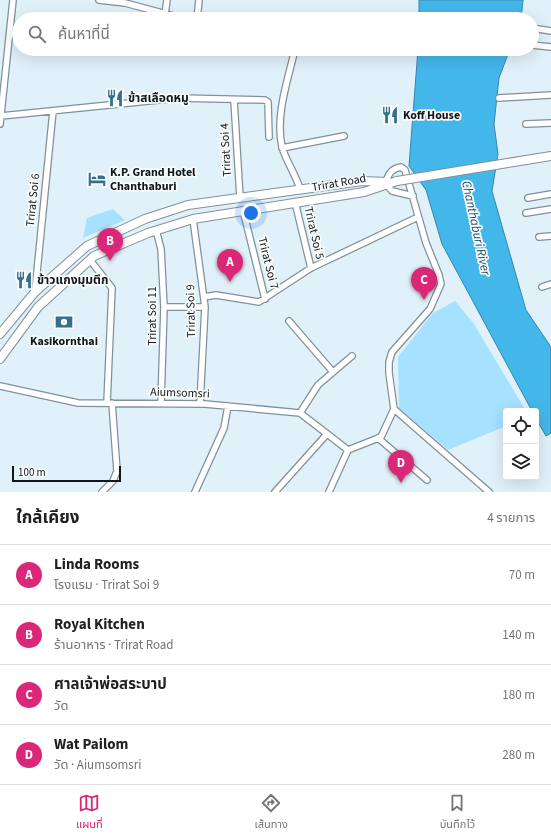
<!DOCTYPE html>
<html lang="th">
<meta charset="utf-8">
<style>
:root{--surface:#fff;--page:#f6f6f6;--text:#202124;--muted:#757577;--line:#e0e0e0;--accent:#db2777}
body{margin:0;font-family:"Source Sans 3","Noto Sans Thai",sans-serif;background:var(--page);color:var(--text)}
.controls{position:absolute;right:12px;bottom:12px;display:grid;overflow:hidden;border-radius:4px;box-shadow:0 4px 16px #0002}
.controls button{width:36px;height:36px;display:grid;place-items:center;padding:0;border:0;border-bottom:1px solid var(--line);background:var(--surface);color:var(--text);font:20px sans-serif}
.scale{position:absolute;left:12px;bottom:10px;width:109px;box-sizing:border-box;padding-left:4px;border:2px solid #111619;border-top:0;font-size:11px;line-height:14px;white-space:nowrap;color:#111619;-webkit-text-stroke:3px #f9fcfd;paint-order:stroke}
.you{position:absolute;left:251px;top:213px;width:14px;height:14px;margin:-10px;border:3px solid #fff;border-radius:50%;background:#1a73e8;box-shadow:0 0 0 6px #1a73e833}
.badge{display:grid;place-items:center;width:26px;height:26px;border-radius:50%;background:var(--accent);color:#fff;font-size:13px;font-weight:700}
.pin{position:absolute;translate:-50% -33px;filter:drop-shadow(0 1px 2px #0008)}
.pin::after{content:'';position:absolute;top:21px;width:14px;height:12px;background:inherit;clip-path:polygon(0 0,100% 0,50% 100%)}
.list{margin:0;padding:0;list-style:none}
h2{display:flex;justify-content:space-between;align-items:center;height:52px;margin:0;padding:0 16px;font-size:17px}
h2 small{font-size:13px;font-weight:400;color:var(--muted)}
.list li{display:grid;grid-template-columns:26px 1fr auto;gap:12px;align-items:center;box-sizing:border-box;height:60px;padding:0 16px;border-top:1px solid var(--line)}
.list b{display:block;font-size:15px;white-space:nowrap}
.list p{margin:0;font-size:13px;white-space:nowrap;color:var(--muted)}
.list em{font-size:13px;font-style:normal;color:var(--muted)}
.icon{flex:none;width:22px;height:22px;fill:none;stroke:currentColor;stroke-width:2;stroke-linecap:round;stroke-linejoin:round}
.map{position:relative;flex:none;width:551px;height:492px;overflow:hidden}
.search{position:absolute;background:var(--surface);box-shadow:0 4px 16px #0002;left:12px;right:12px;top:12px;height:44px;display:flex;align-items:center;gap:10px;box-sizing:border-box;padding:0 14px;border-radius:22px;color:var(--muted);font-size:15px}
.sheet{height:292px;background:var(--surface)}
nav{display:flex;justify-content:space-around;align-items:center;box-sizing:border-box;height:56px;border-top:1px solid var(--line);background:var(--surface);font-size:11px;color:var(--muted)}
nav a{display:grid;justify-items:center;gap:2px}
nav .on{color:var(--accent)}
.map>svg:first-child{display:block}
.green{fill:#a6e1ff}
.water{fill:#44b7ea;stroke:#3587ab}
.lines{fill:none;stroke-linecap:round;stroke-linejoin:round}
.street-casing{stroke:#829098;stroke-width:8}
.secondary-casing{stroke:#829098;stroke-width:10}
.street{stroke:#fff;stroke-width:5.5}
.secondary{stroke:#fff;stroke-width:8}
.secondary-bridge-casing{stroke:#829098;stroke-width:10;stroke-linecap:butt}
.secondary-bridge{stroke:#fff;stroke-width:8}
.labels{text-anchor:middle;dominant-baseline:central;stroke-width:3.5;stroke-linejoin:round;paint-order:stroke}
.poi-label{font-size:12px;font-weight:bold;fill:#111619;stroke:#f9fcfd;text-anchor:start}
.street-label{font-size:12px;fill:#111619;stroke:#f9fcfd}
.water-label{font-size:13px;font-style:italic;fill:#1c4b60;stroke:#f9fcfd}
</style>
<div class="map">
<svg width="551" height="492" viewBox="0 0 551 492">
<rect width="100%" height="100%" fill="#e1f1f9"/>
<path class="green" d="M113,209L125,220L83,238L87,218Z
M455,301L474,324L526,411H506V426L448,450L399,408L398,357L433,313Z"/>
<path class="water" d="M419,0H523L521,19H419Z
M418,49H510L499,78L494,124L498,154L492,191L526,310L551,347V433L546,436L536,419V411H532L442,244L426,190L409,166Z"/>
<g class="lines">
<g class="street-casing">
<path id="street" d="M99,0L125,3L185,19
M165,14L167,0
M197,19L199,0
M532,28L551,31
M532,45L551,47
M295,49C288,80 275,115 282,147C286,161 296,175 300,189
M499,98L551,95
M234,100L240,198
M1,116L178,98L265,100L268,102L269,137
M0,124L13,0
M526,124L551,123
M282,148L344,136
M386,184L392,191L413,196
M528,198L551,194
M295,202L311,268
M243,210L265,299
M526,213L551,209
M193,219L205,307L200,404
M156,230L161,249L164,307L161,403
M539,237L551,236
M90,260L112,288L107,403
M542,287L551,284
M35,292L53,111
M204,297L216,295L259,302L311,268L418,217
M164,307H205
M289,321L333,372
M0,386L78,403L205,404L300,413L348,450
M394,409L489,492
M300,413L318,385L352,356
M378,438L427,480
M102,492L113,481L117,471L112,403
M195,492L224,428L228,406
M275,492L327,434
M329,492L348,450L381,437L394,409L389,373V362L392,352L430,309L441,284L439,275L426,243L405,170L401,167C393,168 388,174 386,182"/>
</g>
<g class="secondary-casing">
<path id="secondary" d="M526,160L551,156
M0,334L35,292L87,246L145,219L188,205L362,181L388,182
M0,359L38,307L94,256L148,233L193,219L364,192L397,181"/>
</g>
<use href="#street" class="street"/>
<use href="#secondary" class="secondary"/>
<g class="secondary-bridge-casing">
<path id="secondary-bridge" d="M397,181L526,160"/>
</g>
<use href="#secondary-bridge" class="secondary-bridge"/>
</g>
<defs>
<g id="restaurant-bare" transform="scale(1.38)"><path d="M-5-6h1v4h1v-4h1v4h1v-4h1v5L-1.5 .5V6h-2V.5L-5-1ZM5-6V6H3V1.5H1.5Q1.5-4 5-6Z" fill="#376f89" stroke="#f9fcfd" stroke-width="2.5" paint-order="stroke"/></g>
<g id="hotel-bare" transform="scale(1.38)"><path d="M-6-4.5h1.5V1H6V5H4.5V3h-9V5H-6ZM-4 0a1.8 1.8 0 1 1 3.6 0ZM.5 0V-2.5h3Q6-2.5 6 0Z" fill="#376f89" stroke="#f9fcfd" stroke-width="2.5" paint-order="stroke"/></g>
<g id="bank-bare" transform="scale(1.38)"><path d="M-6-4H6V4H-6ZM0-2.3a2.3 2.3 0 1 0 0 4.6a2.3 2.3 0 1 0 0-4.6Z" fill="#376f89" stroke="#f9fcfd" stroke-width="2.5" paint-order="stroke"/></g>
</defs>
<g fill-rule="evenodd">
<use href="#restaurant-bare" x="115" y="98"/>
<use href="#restaurant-bare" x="390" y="115"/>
<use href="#hotel-bare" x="97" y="179"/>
<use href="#restaurant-bare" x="24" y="280"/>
<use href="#bank-bare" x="64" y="322"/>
</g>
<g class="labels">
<g class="poi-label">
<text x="128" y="98">ข้าสเลือดหมู</text>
<text x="403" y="115">Koff House</text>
<text x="110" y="172">K.P. Grand Hotel<tspan x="110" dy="14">Chanthaburi</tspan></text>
<text x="37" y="280">ข้าวแกงมุมตึก</text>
<text x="64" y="341" text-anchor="middle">Kasikornthai</text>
</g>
<g class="street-label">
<text transform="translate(226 150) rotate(-93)">Trirat Soi 4</text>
<text transform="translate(339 183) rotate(-10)">Trirat Road</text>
<text transform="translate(33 200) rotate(-84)">Trirat Soi 6</text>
<text transform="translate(314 233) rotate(77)">Trirat Soi 5</text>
<text transform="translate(268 263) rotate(76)">Trirat Soi 7</text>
<text transform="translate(191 311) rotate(-91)">Trirat Soi 9</text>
<text transform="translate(152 316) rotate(-90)">Trirat Soi 11</text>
<text transform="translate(180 393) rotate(2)">Aiumsomsri</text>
</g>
<g class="water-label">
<text transform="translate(476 228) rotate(78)">Chanthaburi River</text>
</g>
</g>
</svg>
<div class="controls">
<button><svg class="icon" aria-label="locate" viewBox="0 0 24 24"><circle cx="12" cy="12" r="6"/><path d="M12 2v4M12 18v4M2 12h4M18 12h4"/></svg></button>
<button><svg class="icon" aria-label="layers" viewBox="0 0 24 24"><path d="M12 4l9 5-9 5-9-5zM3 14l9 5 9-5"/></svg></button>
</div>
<div class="scale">100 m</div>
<div class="you"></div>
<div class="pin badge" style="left:230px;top:282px">A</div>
<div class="pin badge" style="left:110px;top:261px">B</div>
<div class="pin badge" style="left:424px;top:300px">C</div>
<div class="pin badge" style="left:401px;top:483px">D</div>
<div class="search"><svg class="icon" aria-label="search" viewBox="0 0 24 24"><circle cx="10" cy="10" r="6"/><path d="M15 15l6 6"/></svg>ค้นหาที่นี่</div>
</div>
<section class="sheet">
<h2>ใกล้เคียง<small>4 รายการ</small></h2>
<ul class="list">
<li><span class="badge">A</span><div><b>Linda Rooms</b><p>โรงแรม · Trirat Soi 9</p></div><em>70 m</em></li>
<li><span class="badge">B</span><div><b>Royal Kitchen</b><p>ร้านอาหาร · Trirat Road</p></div><em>140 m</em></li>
<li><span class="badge">C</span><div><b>ศาลเจ้าพ่อสระบาป</b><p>วัด</p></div><em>180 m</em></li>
<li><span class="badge">D</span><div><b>Wat Pailom</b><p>วัด · Aiumsomsri</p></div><em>280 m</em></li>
</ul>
</section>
<nav>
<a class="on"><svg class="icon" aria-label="map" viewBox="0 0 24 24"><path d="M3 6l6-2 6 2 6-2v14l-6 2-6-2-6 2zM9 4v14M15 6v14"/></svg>แผนที่</a>
<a><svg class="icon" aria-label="directions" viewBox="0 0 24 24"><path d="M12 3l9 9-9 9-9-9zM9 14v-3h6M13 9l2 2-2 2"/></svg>เส้นทาง</a>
<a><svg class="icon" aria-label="saved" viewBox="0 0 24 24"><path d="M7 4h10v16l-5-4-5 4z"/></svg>บันทึกไว้</a>
</nav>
